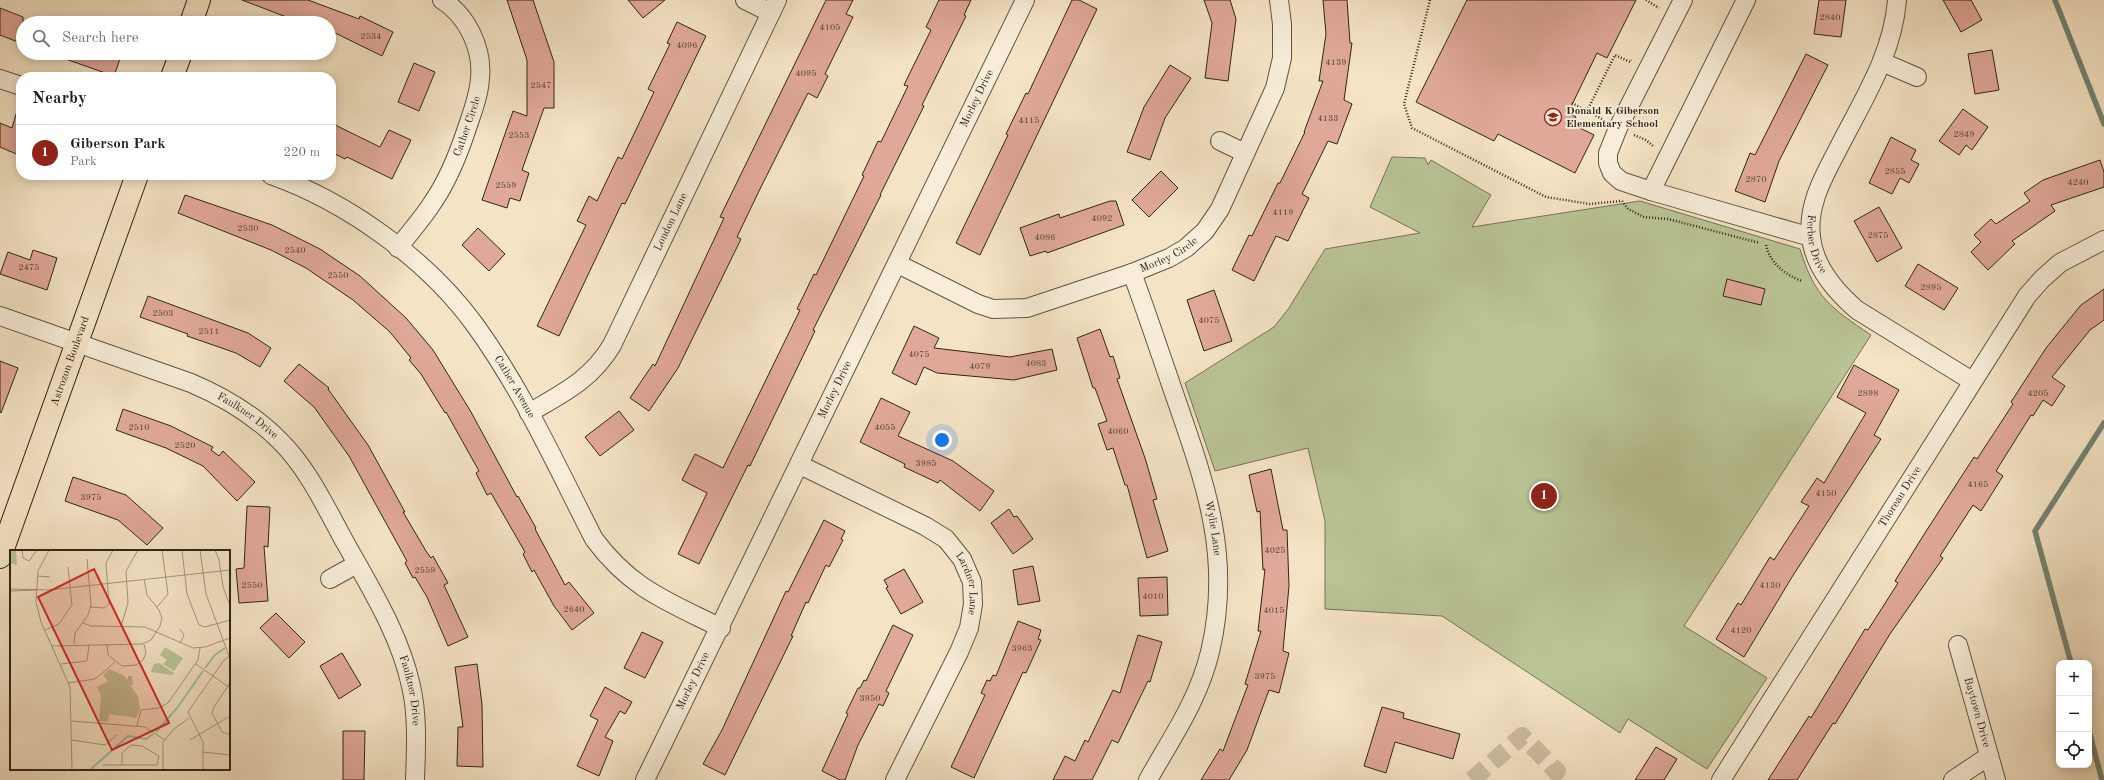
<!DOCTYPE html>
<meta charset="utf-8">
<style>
:root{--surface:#fff;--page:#f6f6f6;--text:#202124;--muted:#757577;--line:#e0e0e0;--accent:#8f2418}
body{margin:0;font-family:"Old Standard TT",serif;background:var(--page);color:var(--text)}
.controls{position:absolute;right:12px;bottom:12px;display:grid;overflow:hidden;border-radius:8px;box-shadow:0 2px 10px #0003}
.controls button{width:36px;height:36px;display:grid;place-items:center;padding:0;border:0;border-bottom:1px solid var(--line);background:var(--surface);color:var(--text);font:20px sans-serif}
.you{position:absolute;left:942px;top:440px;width:14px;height:14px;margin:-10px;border:3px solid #fff;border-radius:50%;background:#1a73e8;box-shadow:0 0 0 6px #1a73e833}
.badge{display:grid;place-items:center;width:26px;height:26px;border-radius:50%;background:var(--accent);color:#fff;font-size:13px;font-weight:700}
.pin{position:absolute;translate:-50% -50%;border:2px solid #fff;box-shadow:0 1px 4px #0006}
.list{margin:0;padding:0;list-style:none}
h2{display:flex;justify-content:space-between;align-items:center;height:52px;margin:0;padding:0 16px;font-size:17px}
h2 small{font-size:13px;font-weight:400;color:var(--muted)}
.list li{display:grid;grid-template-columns:26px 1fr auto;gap:12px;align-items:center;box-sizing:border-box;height:56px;padding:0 16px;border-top:1px solid var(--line)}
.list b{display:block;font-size:15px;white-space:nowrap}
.list p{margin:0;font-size:13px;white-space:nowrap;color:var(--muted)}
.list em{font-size:13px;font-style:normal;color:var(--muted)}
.icon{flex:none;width:22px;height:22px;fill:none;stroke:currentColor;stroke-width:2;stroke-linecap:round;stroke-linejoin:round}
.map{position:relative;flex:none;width:2104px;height:780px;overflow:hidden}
.search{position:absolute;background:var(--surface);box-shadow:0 2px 10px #0003;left:16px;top:16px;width:320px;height:44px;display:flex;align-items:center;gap:10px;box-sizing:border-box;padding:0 14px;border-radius:22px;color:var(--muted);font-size:15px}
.panel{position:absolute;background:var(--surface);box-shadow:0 2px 10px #0003;left:16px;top:72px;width:320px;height:108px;border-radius:16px}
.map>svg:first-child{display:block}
.green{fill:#bac495;stroke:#747558}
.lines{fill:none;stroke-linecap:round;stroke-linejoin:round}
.stream{stroke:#728273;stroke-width:5.5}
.building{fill:#e0a898;stroke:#2f261b}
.minor-tunnel{stroke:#cdbda2;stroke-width:18;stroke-dasharray:18 9;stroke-linecap:butt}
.minor-casing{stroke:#605545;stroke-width:20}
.major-casing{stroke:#2f261b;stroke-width:24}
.path{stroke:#2f261b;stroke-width:2.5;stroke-dasharray:1 2;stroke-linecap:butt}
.minor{stroke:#f8edd9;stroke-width:18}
.major{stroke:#f4e3c4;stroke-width:22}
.labels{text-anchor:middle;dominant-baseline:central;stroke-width:3.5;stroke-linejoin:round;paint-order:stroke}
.number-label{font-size:9px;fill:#5b463a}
.street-label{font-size:11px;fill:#2f261b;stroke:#f8edd9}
.poi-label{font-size:11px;font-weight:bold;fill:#2f261b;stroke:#f8edd9;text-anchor:start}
.inset-river{fill:none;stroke:#9ebfad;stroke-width:2}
.inset-road{fill:none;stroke:#a59780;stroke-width:1}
.view{fill:#d62828;fill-opacity:0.15;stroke:#d62828;stroke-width:2}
.inset-edge{fill:none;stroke:#2f261b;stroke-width:2}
</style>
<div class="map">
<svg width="2104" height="780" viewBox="0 0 2104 780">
<rect width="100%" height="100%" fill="#f4e3c4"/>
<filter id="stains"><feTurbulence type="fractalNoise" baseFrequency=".005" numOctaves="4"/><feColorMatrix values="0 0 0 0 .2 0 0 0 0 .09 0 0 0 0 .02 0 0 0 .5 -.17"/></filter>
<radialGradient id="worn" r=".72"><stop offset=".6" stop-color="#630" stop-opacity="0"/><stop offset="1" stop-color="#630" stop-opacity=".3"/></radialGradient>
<path class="green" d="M1392,157L1425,158L1428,165L1431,160L1491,195L1472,227L1640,201L1800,249C1815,298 1831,308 1871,335L1684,626L1767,678L1707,769L1628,719L1620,733L1442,616L1325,609V521L1308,448L1215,471L1185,383L1274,327L1289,308L1325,249L1420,233L1370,207Z"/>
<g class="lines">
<path class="stream" d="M2055,0L2104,124
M2071,663L2035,531L2104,423
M2089,731L2102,780"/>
</g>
<path class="building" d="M242,0H308L359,19L360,16L393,32L382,56L329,30V23H302Z
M507,0H533L554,62V108H544L522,170L529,173L520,201L510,198L507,208L482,200L513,111L527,116V60Z
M628,0H665L643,18Z
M826,0H853L846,14L853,17L825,74L828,76L817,98L808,93L759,191L737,237L741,239L678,368L649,411L630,398L653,364L655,366L724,218L720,217Z
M939,0H971L964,15L966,16L922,105L924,106L880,195H881L813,330L815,331L750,466L748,465L699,564L678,554L707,493L682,480L695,454L723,468L800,310L797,309L814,274L816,275L864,176L862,175L878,141L881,142L908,86L904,85L931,30L926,27Z
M1072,0H1079L1097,9L980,255L956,243L1008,135L1006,134L1026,93L1028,94Z
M1204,0H1230L1236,19L1228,81L1205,78L1212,23Z
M1323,0H1347L1350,43H1352L1344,100L1352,104L1337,144L1328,141L1302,194L1309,198L1288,241L1276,236L1254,281L1232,270L1249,235L1252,236L1278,183H1280L1305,132H1304L1323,81H1319L1326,34Z
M1467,0H1636L1607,58L1597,53L1568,113L1576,117L1572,124L1594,135L1575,173L1498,134L1494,141L1416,102Z
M1819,0H1846L1841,37L1814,34Z
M1943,0H1971L1982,20L1961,32Z
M0,8L23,17V44L0,35Z
M677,22L706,36L625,204L622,203L559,336L537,326L586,225L577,221L589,196L597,201L618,157L622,159L654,92L648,89L670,44L667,43Z
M1992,50L1999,90L1975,94L1968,54Z
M54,53H122L114,76L54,55Z
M1806,54L1828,65L1779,161L1765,202L1735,191L1750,153L1755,155Z
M414,63L435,72L419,111L398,102Z
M1170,65L1191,78L1165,118L1150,160L1127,152L1144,107Z
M1963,109L1988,127L1972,150L1966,145L1959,155L1939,141Z
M17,111L21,112V156L0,147V123L12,128Z
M331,123L380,147L389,130L411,140L392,179L347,157L345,159L331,152Z
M1891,137L1916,150L1911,160L1919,164L1909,183L1900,178L1892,194L1869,183Z
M2100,160L2104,172V187L2051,205L2055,211L2012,241L2015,244L1988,270L1971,252L1981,242L1974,235L1991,219L1996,224L2030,201L2024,193L2043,180Z
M1161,171L1178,188L1149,217L1132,200Z
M185,195L272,225L320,249L360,276L406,318L433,350L471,412L517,497L518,496L536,528L535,529L565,585L569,582L594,613L572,630L554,606L534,570L532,572L523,554L525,552L491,493L487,495L476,473L479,471L446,412L445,413L421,374L409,360L411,358L390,332L353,300L306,268L271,250L178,213Z
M1110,201H1116L1124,225L1047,253L1046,251L1030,256L1020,228L1059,214L1060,218Z
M1879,207L1902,248L1877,262L1854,221Z
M478,228L505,254L489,271L462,245Z
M33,250L57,258L47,290L0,274L8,252L30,260Z
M1918,264L1958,288L1944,310L1905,286Z
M1727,279L1765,289L1761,305L1723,296Z
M2104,289V320L2090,330L2052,377L2065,386L2052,406L2043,400L2033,416L2031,415L1996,471L2003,476L1981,511L1973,505L1940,556L1943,558L1890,634L1835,724L1833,723L1797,780H1768L1809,716L1811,718L1865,629L1868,630L1898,583L1895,581L1923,536L1974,457L1977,459L2013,404L2011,402L2046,348L2081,305Z
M1214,290L1232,341L1204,351L1187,300Z
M148,296L248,333L271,348L260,367L236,353L187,336L188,334L140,317Z
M914,326L939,338L934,348L1010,357L1052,349L1057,370L1014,380L937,373L924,367L916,385L892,373Z
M1100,329L1110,357L1113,356L1120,378L1117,379L1145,458L1157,499L1153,500L1168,551L1147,558L1127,485H1125L1113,448L1107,450L1098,424L1107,421L1095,388H1093L1077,338Z
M0,361L18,368L1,413L0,412Z
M299,364L329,388L328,389L368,445L405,512H403L426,551L431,558L433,556L448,583L444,585L468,637L448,646L427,597L415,577L413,578L405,563L407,561L349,456L314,407L284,381Z
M1854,365L1899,390L1874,435L1881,439L1792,577L1744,657L1716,639L1738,603L1741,605L1770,557L1774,560L1809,506L1801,502L1817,478L1824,483L1866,413L1837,397Z
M881,398L910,412L898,436L953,461L994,491L980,511L940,480L938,483L904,467L905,464L860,442Z
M123,409L171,426L213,447L211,450L219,456L223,451L255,482L237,501L203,466L166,448L116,430Z
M619,411L634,430L600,456L585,437Z
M1271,469L1283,530H1287L1289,586L1283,651L1289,653L1279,693L1269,690L1247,750L1229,780H1201L1220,749L1223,751L1248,685L1245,684L1261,631H1258L1265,569L1263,570L1260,511L1257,512L1249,475Z
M73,477L126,495L163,528L147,545L118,520L65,501Z
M247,506L270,507L268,547L264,546L268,601L239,603L236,569L244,568Z
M1009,509L1014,517L1017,516L1033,539L1013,554L991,523Z
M824,520L845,531L841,539L843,540L829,567L826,565L808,603L806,602L791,636H793L725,775L703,764L722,730L786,591L788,592Z
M1033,566L1040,601L1018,605L1013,570Z
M904,569L923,602L901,614L886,588L888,587L884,580Z
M1167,577L1168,615L1140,616L1138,578Z
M276,613L305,642L289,658L260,628Z
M1018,621L1041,630L1038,639L1041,640L1026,673L1023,672L974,778L951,767L985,695L981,693L987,680L990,681L993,675L996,676Z
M893,625L913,635L886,691L889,693L883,706L879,704L858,745L845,780H840L822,771L848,714L846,713L858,688H860L864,680L866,681Z
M642,632L663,642L645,678L624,668Z
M1138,635L1162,642L1150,682L1148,681L1118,743L1112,740L1092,780H1053L1065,756L1075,761L1085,740L1088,742L1113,690L1120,693Z
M342,653L361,685L339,699L320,666Z
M477,664L482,705L483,767L457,766L458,727H463L455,667Z
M605,687L632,702L625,714L620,711L605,737L613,741L599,776L577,766L598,720L590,716Z
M1382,707L1404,713L1403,718L1460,734L1453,759L1395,742L1386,773L1364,766Z
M343,731H365L364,780H343Z
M1656,747L1677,759L1664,780H1635Z"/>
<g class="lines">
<path class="minor-tunnel" d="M1472,780L1522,736L1557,771L1547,780"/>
<g class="minor-casing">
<g id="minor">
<path d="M745,0L771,13"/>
<path d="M1683,0L1618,128L1608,153V163L1612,173L1621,181L1651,191L1811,237"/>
<path id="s1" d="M1897,0C1893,55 1861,103 1837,151C1823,178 1807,206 1811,237C1814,267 1835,291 1857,310L1972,381"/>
<path d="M1882,62L1917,77"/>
<path d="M0,79L21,86"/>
<path d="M1220,141L1245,153"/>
<path id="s2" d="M271,175C347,202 427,259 475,325C523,391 557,467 594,539C631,589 667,601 721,628"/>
<path d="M1651,191L1746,0"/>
<path id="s3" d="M398,248C410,232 423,218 433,202C448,180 458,155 466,131C472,113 479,96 480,78C483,49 467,15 442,0"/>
<path id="s4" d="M898,264L978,304L993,309L1027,308L1132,273L1169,258L1186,248L1205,231L1220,209L1275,88L1282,58V24L1279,0"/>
<path id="s5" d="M1132,273C1148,316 1162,359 1177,402C1207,488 1232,560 1210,652C1198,701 1172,737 1148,780"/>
<path id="s6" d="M0,316L191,383C224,397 253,414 279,440C308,468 326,508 346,544C371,589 400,635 411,686C418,716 416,750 415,780"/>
<path id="s7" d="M529,413C563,393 591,380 612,345L777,0"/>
<path id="s8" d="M800,465L925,526L946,539L962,559L972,582L973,604L969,628L959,652L895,780"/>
<path d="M330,579L357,564"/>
<path id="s9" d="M1958,645L1996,780"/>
<path id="s10" d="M645,780L1025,0"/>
<path id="s11" d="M1721,780L2027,296L2042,279L2060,263L2104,240"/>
<path d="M1953,780L1989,756"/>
</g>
</g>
<g class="major-casing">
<g id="major">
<path d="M191,23L199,0"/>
<path d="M172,77L181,53"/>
<path id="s12" d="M0,557L137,175"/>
</g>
</g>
<path class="path" d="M1430,0L1404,104L1412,128L1546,197L1590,204L1621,201
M1646,0L1659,8
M1572,103L1602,119
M1587,111L1615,55L1630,62L1631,60
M1634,135L1646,140L1653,146
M1622,201L1628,209L1644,217L1668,219L1760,243
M1766,245C1770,263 1785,275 1802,281"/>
<use href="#minor" class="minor"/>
<use href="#major" class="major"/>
</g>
<defs>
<g id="school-ring" transform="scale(0.9)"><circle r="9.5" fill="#f8edd9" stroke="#8f2418" stroke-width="1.5"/><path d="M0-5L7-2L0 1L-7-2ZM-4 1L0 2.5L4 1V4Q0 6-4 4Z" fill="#8f2418"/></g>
</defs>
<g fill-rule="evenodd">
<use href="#school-ring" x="1553" y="117"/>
</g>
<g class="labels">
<g class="number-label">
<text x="1830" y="17">2840</text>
<text x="830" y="27">4105</text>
<text x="371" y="36">2534</text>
<text x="687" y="45">4096</text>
<text x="1336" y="62">4139</text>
<text x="806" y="73">4095</text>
<text x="541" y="85">2547</text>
<text x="1328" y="118">4133</text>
<text x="1029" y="120">4115</text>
<text x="1964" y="134">2849</text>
<text x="519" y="135">2553</text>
<text x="1895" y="171">2855</text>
<text x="1756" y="179">2870</text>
<text x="2078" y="182">4240</text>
<text x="506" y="185">2559</text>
<text x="1283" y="212">4119</text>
<text x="1102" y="218">4092</text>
<text x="248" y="228">2530</text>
<text x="1878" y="235">2875</text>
<text x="1045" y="237">4086</text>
<text x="295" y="250">2540</text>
<text x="29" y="267">2475</text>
<text x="338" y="275">2550</text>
<text x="1931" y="287">2895</text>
<text x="163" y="313">2503</text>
<text x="1209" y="320">4075</text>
<text x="209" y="331">2511</text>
<text x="919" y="354">4075</text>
<text x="1036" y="363">4083</text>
<text x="980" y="366">4079</text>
<text x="1868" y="393">2898</text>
<text x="2038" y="393">4205</text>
<text x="139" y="427">2510</text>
<text x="885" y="427">4055</text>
<text x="1118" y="431">4060</text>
<text x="185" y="445">2520</text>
<text x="926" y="463">3985</text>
<text x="1978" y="484">4165</text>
<text x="1826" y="493">4150</text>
<text x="91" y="497">3975</text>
<text x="1275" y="550">4025</text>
<text x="425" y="570">2559</text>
<text x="252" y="585">2550</text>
<text x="1770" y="585">4130</text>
<text x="1153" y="596">4010</text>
<text x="574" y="609">2640</text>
<text x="1274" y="610">4015</text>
<text x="1741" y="630">4120</text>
<text x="1022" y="648">3963</text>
<text x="1265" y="676">3975</text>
<text x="870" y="698">3950</text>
</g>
<g class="street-label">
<text stroke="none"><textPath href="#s10" startOffset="758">Morley Drive</textPath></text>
<text stroke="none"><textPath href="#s3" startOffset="141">Cather Circle</textPath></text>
<text stroke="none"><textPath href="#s7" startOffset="245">London Lane</textPath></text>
<text stroke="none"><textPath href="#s1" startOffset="263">Ferber Drive</textPath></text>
<text stroke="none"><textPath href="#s4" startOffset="291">Morley Circle</textPath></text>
<text stroke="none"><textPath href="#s12" startOffset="208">Astrozon Boulevard</textPath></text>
<text stroke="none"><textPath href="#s2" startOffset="330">Cather Avenue</textPath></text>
<text stroke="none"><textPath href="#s10" startOffset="434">Morley Drive</textPath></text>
<text stroke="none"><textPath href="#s6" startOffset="268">Faulkner Drive</textPath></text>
<text stroke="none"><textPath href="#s11" startOffset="335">Thoreau Drive</textPath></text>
<text stroke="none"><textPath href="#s5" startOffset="268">Wylie Lane</textPath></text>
<text stroke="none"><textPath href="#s8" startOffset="215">Lardner Lane</textPath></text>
<text stroke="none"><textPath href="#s10" startOffset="110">Morley Drive</textPath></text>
<text stroke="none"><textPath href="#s6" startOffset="593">Faulkner Drive</textPath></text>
<text stroke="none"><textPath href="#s9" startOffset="70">Baytown Drive</textPath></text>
</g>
<g class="poi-label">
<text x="1566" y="111">Donald K Giberson<tspan x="1566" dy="13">Elementary School</tspan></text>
</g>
</g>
<g transform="translate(10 550)">
<rect width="220" height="220" fill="#f4e3c4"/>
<path d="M0,0H6L7,15L0,13ZM155,97L173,108L164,121L153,114L157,110L150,105ZM149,113L164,123L162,125L141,122L144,114ZM99,119L113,125L118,130V126H122L123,135H120L128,146L130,159L126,168L99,164L98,172L89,171L91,146L87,137L98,131L93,125Z" fill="#bac495"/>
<path class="inset-river" d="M195,118L205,105L215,98M146,182L167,158L193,121M81,219L118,186L136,189L143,184"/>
<path class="inset-road" d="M12,0L13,8L19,11L27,0M39,0L28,21L26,52L31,72L60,137L62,220M172,0L177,44L189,75L195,77L220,70M190,0L196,44L219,106M205,0L209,10L213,37L220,55M28,26L40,27M0,39L39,40L220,20M0,41L26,40M80,57L94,58L99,54L96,13L103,0M147,57L158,44L152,0M73,73L81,76L135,77L183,98L195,97L220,88M111,76L118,53L116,21L128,0M170,79L174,85L170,93M35,80L49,74L62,55L58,17M64,94L65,83L78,65L81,55L77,9M97,94L98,105L112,116L126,115L133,110L136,103L134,94M42,96L132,94L141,90L150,76L152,68L149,60L137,45L134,29M51,114L77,111L79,94M186,114L220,138M58,133L85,129L105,112M220,133L204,157L202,163L212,182L220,185M62,171L135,177L155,190M127,176L131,160L149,158L158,153L188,110L190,98M62,190L95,195L107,185M180,190L220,166M193,202L220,205M92,215H147L149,206M112,215V203L121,195L132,196L149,206M153,220V192L164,179L179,168M193,220V192L178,162L214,110L220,106"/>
<path class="view" d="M84,19L159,173L102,200L28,47Z"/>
<rect width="220" height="220" class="inset-edge"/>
</g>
<rect width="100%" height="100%" filter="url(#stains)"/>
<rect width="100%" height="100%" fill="url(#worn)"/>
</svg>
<div class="controls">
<button>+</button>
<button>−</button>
<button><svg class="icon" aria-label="locate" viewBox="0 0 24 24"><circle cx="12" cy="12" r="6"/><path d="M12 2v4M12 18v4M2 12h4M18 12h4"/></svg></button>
</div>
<div class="you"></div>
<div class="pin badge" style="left:1544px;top:496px">1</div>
<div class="search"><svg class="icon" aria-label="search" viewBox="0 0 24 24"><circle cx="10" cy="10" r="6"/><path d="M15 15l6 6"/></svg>Search here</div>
<section class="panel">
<h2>Nearby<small></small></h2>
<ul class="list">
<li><span class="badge">1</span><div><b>Giberson Park</b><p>Park</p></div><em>220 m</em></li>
</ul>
</section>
</div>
